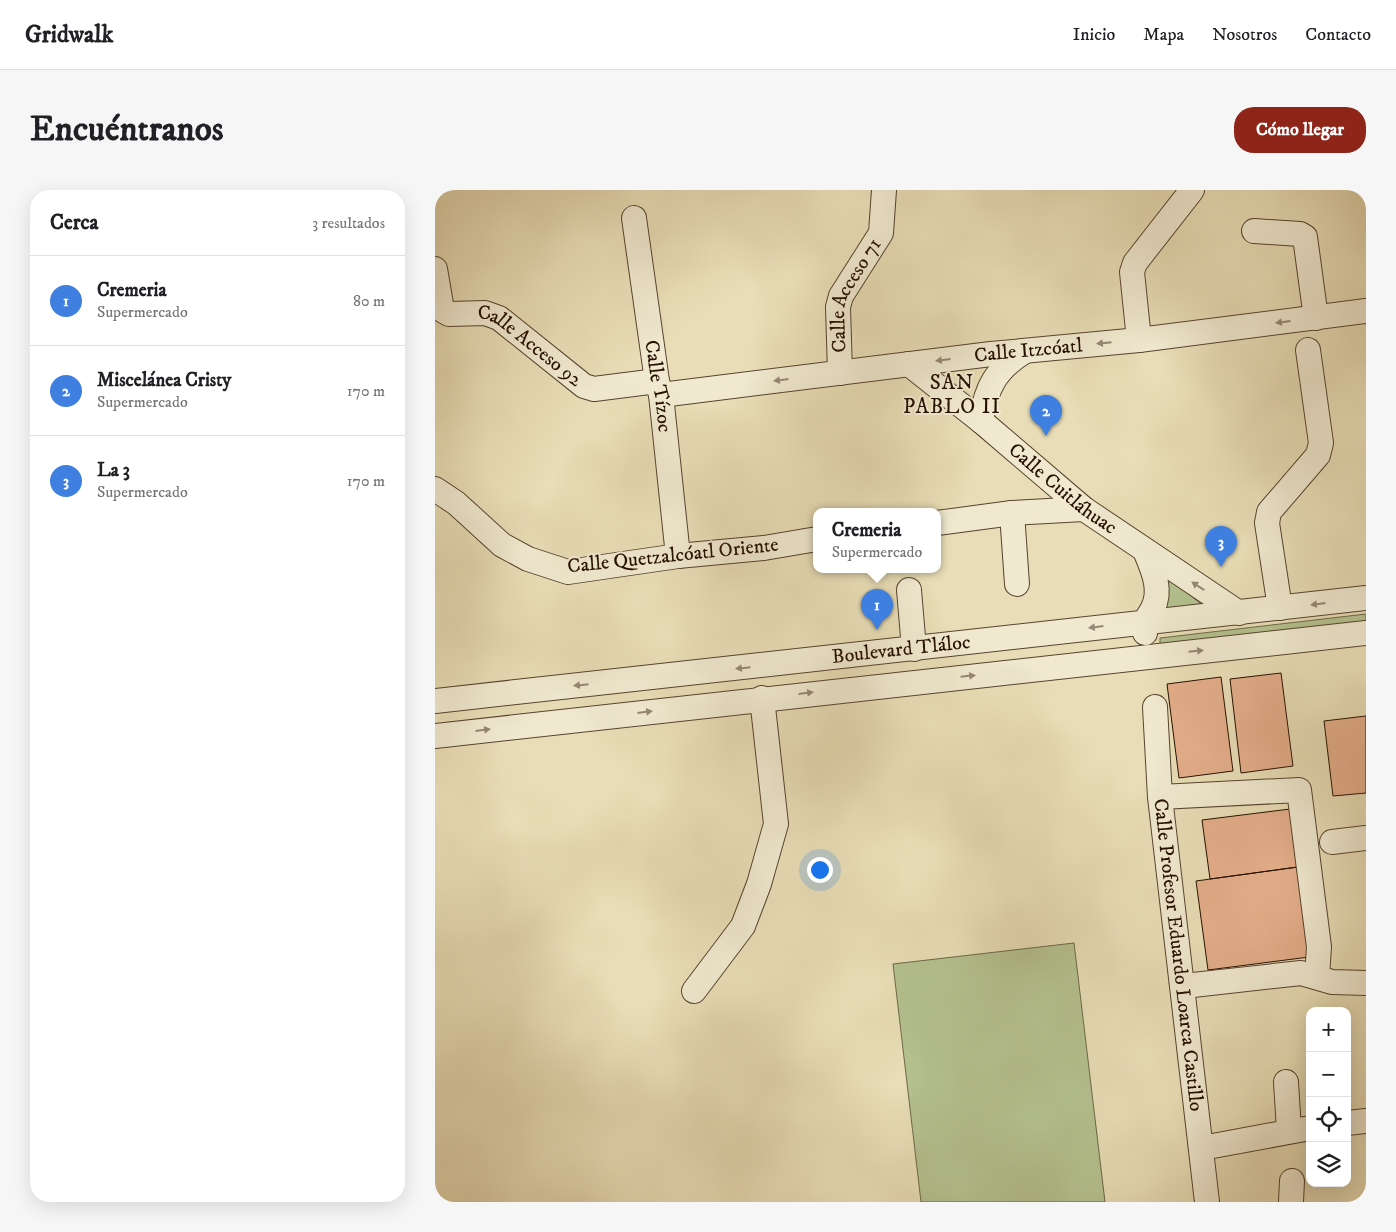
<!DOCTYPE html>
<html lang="es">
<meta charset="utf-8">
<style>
:root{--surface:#fff;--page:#f6f6f6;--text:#202124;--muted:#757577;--line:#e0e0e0;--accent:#8f2418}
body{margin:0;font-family:"IM FELL DW Pica",serif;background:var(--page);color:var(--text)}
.controls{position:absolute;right:15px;bottom:15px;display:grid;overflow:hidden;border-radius:10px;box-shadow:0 5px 20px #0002}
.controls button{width:45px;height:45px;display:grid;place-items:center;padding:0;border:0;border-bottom:1px solid var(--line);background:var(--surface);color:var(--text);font:25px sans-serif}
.you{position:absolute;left:384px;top:679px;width:18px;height:18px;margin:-12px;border:4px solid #fff;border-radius:50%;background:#1a73e8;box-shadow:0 0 0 8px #1a73e833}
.badge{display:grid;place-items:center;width:32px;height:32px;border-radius:50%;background:var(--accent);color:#fff;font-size:16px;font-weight:700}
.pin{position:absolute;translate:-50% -41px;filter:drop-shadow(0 1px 2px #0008)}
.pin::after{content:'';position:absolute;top:26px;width:18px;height:15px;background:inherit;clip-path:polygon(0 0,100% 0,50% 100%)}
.popup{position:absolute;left:378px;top:318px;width:128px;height:65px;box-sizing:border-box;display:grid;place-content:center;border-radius:10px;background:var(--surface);filter:drop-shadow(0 1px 4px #0005);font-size:16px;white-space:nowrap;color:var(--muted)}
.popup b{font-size:19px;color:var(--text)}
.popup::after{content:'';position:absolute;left:50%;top:100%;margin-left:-10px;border:10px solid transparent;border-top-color:var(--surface)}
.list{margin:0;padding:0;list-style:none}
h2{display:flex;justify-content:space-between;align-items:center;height:65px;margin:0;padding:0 20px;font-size:21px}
h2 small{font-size:16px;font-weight:400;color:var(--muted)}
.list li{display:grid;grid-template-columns:32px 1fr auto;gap:15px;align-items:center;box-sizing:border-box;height:90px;padding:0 20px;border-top:1px solid var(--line)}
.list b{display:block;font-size:19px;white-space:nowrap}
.list p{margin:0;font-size:16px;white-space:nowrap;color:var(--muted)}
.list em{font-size:16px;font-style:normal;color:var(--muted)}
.icon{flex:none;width:28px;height:28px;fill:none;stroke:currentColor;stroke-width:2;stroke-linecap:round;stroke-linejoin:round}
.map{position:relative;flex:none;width:931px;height:1012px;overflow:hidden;border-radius:20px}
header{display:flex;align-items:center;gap:30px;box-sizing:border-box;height:70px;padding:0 25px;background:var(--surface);border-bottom:1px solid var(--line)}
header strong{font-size:24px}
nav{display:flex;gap:28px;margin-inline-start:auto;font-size:18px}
.intro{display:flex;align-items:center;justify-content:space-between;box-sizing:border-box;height:120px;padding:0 30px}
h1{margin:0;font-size:35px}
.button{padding:12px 22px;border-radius:20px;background:var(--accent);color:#fff;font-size:18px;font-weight:700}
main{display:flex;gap:30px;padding:0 30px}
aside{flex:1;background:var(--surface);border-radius:20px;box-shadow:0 5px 20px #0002}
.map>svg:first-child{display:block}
.green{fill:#b4c18f;stroke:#6c6848}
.building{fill:#e4ad8a;stroke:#251001}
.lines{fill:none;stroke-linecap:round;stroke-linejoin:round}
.minor-casing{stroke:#56432e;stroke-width:26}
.minor{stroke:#f0e9d0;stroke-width:24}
.oneway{fill:#958773}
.labels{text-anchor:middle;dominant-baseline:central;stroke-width:4;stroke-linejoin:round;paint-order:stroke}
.street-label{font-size:20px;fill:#251001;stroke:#f0e9d0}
.neighbourhood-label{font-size:21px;letter-spacing:1px;fill:#251001;stroke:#f0e9d0}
</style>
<header>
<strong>Gridwalk</strong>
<nav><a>Inicio</a><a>Mapa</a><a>Nosotros</a><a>Contacto</a></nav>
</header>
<div class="intro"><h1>Encuéntranos</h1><a class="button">Cómo llegar</a></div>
<main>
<aside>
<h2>Cerca<small>3 resultados</small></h2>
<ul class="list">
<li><span class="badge" style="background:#3f7fe0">1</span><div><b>Cremeria</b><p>Supermercado</p></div><em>80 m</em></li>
<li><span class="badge" style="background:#3f7fe0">2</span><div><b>Miscelánea Cristy</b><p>Supermercado</p></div><em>170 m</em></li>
<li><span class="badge" style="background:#3f7fe0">3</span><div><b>La 3</b><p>Supermercado</p></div><em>170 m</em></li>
</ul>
</aside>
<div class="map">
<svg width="931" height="1012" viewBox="0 0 931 1012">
<rect width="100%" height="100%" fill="#e8ddb6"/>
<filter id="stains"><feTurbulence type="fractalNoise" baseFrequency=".004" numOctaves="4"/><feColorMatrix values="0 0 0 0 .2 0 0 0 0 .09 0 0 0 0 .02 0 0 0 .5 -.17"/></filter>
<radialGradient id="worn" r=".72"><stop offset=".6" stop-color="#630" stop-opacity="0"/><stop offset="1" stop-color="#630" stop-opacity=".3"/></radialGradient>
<path class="green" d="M728,384L770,417L722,421Z
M931,424V431L725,455V448Z
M639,753L670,1012H486L458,774Z"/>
<path class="building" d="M846,483L858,576L806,583L795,489Z
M786,487L798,581L744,588L732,494Z
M931,526V603L898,606L889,531Z
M863,618L870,676L775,689L767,630Z
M870,676L882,766L773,780L761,691Z"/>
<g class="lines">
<g class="minor-casing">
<g id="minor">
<path id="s1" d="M199,28L222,191L226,205L243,366"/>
<path d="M819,41L865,44L870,47L881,128"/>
<path id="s2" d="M0,79L7,120L14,124L50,123L64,128L149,196L159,199L222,191"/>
<path d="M704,150L697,82L700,73L757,0"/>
<path id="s3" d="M474,174L546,231L649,319L804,423"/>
<path id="s4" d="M405,183L403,117L406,106L446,43L449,0"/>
<path id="s5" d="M226,205L556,164L704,150L931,121"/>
<path d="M546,231C551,197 561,179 590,161"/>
<path d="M0,299L21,313L67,355L93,369L133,382L243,366L329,358L382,349"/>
<path d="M577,323L582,394"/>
<path d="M502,333L577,323L649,319"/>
<path d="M474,400L479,459"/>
<path d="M845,418L832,333L834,322L883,265L886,253L873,160"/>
<path d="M710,443C709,428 712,430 718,418C727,400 718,380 711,363"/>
<path id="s6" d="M0,511L931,408"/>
<path id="s7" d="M720,517L725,607L772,1012"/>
<path d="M0,546L931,443"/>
<path d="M725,607L864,600L884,757L882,787"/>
<path d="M897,652L931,648"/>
<path d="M749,796L866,783L897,792L931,793"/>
<path d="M259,801L308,736L324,694L341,634L327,508"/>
<path d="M851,892L854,941"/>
<path d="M912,933L931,931"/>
<path d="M767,958L875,938"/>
<path d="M856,1012L857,991"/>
</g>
</g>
<use href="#minor" class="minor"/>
</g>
<defs><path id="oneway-solid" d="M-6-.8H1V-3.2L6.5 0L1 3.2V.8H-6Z" transform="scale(1.25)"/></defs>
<g class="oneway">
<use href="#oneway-solid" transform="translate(848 132) rotate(173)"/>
<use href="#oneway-solid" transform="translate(669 153) rotate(174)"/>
<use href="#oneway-solid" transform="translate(508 170) rotate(173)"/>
<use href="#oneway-solid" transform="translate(346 190) rotate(173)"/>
<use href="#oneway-solid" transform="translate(763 396) rotate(-147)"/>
<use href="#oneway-solid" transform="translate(883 414) rotate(173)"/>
<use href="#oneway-solid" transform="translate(661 437) rotate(173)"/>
<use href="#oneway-solid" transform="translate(761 461) rotate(-6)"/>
<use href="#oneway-solid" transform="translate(308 478) rotate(174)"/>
<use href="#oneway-solid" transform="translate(533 486) rotate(-6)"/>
<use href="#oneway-solid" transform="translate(146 495) rotate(174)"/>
<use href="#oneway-solid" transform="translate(371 503) rotate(-7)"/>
<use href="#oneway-solid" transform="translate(210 522) rotate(-7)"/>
<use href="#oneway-solid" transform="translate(48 540) rotate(-7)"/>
</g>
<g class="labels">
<g class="street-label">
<text stroke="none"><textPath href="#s4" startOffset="82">Calle Acceso 71</textPath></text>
<text stroke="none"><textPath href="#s2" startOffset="141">Calle Acceso 92</textPath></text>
<text stroke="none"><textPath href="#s5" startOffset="370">Calle Itzcóatl</textPath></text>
<text stroke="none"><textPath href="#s1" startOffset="170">Calle Tízoc</textPath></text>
<text stroke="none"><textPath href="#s3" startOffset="198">Calle Cuitláhuac</textPath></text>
<text transform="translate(238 366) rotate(-6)">Calle Quetzalcóatl Oriente</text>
<text stroke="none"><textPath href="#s6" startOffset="469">Boulevard Tláloc</textPath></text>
<text stroke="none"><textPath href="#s7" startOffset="249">Calle Profesor Eduardo Loarca Castillo</textPath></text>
</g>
<g class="neighbourhood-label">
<text x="517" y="193">SAN<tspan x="517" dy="24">PABLO II</tspan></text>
</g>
</g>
<rect width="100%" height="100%" filter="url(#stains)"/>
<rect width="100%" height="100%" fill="url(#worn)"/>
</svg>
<div class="controls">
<button>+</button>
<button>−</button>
<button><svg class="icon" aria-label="locate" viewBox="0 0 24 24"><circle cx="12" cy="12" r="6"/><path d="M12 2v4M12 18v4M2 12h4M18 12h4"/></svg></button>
<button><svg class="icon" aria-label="layers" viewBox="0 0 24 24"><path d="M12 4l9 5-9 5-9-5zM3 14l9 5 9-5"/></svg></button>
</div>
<div class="you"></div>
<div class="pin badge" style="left:442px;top:440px;background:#3f7fe0">1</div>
<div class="popup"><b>Cremeria</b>Supermercado</div>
<div class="pin badge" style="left:611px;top:246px;background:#3f7fe0">2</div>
<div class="pin badge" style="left:786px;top:377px;background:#3f7fe0">3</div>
</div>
</main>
